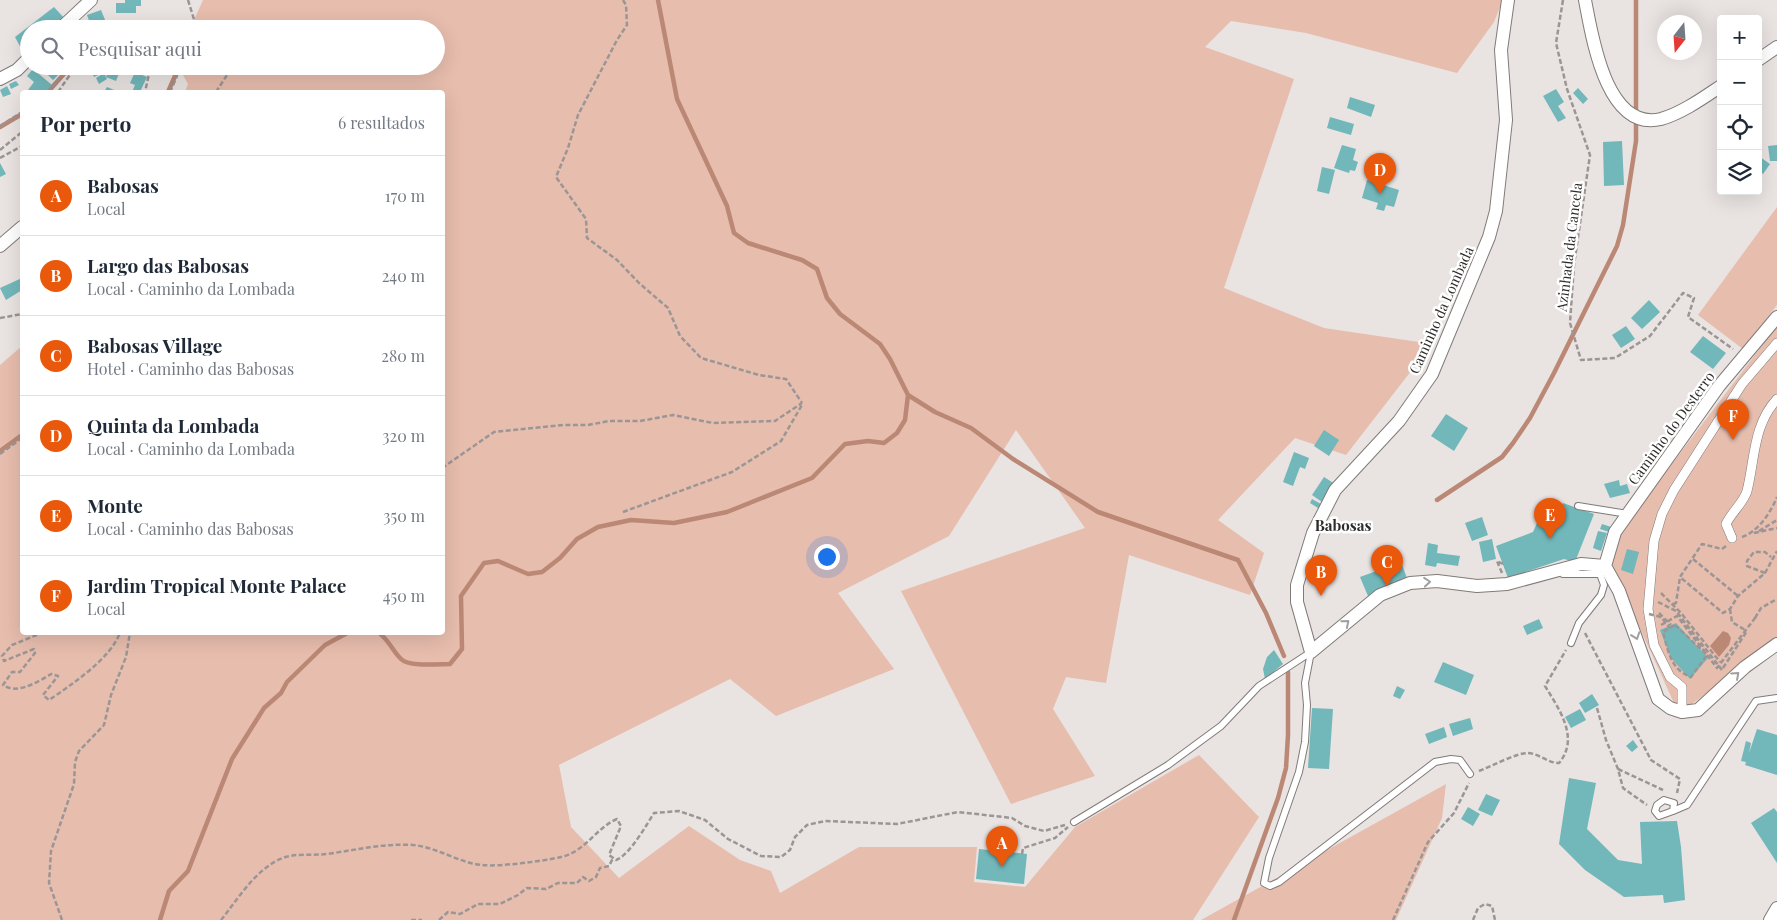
<!DOCTYPE html>
<html lang="pt">
<meta charset="utf-8">
<style>
:root{--surface:#fff;--page:#f6f6f7;--text:#1f2937;--muted:#747a83;--line:#e0e1e3;--accent:#ea580c}
body{margin:0;font-family:"Playfair Display",serif;background:var(--page);color:var(--text)}
.controls{position:absolute;right:15px;top:15px;display:grid;overflow:hidden;border-radius:5px;box-shadow:0 5px 20px #0002}
.controls button{width:45px;height:45px;display:grid;place-items:center;padding:0;border:0;border-bottom:1px solid var(--line);background:var(--surface);color:var(--text);font:25px sans-serif}
.compass{position:absolute;left:1657px;top:15px;width:45px;height:45px;border-radius:50%;background:var(--surface);box-shadow:0 5px 20px #0002;rotate:197deg}
.you{position:absolute;left:826px;top:556px;width:18px;height:18px;margin:-12px;border:4px solid #fff;border-radius:50%;background:#1a73e8;box-shadow:0 0 0 8px #1a73e833}
.badge{display:grid;place-items:center;width:32px;height:32px;border-radius:50%;background:var(--accent);color:#fff;font-size:16px;font-weight:700}
.pin{position:absolute;translate:-50% -41px;filter:drop-shadow(0 1px 2px #0008)}
.pin::after{content:'';position:absolute;top:26px;width:18px;height:15px;background:inherit;clip-path:polygon(0 0,100% 0,50% 100%)}
.list{margin:0;padding:0;list-style:none}
h2{display:flex;justify-content:space-between;align-items:center;height:65px;margin:0;padding:0 20px;font-size:21px}
h2 small{font-size:16px;font-weight:400;color:var(--muted)}
.list li{display:grid;grid-template-columns:32px 1fr auto;gap:15px;align-items:center;box-sizing:border-box;height:80px;padding:0 20px;border-top:1px solid var(--line)}
.list b{display:block;font-size:19px;white-space:nowrap}
.list p{margin:0;font-size:16px;white-space:nowrap;color:var(--muted)}
.list em{font-size:16px;font-style:normal;color:var(--muted)}
.icon{flex:none;width:28px;height:28px;fill:none;stroke:currentColor;stroke-width:2;stroke-linecap:round;stroke-linejoin:round}
.map{position:relative;flex:none;width:1777px;height:920px;overflow:hidden}
.search{position:absolute;background:var(--surface);box-shadow:0 5px 20px #0002;left:20px;top:20px;width:425px;height:55px;display:flex;align-items:center;gap:12px;box-sizing:border-box;padding:0 18px;border-radius:28px;color:var(--muted);font-size:19px}
.panel{position:absolute;background:var(--surface);box-shadow:0 5px 20px #0002;left:20px;top:90px;width:425px;height:545px;border-radius:5px}
.map>svg:first-child{display:block}
.green{fill:#e7bdad}
.water{fill:#bb8875}
.lines{fill:none;stroke-linecap:round;stroke-linejoin:round}
.stream{stroke:#bb8875;stroke-width:4.5}
.building{fill:#72b7ba}
.service-casing{stroke:#807b79;stroke-width:8}
.pedestrian-casing{stroke:#807b79;stroke-width:10}
.minor-casing{stroke:#807b79;stroke-width:14}
.path{stroke:#9b9695;stroke-width:2.5;stroke-dasharray:5 2.5;stroke-linecap:butt}
.service{stroke:#fff;stroke-width:6}
.pedestrian{stroke:#fff;stroke-width:9}
.minor{stroke:#fff;stroke-width:12}
.path-bridge{stroke:#9b9695;stroke-width:2.5;stroke-dasharray:5 2.5;stroke-linecap:butt}
.oneway{stroke:#a1a0a0}
.labels{text-anchor:middle;dominant-baseline:central;stroke-width:5;stroke-linejoin:round;paint-order:stroke}
.street-label{font-size:14px;fill:#2e2c2b;stroke:#fff}
.neighbourhood-label{font-size:15px;font-weight:bold;fill:#2e2c2b;stroke:#fff}
</style>
<div class="map">
<svg width="1777" height="920" viewBox="0 0 1777 920">
<rect width="100%" height="100%" fill="#e9e3e1"/>
<path class="green" d="M203,0H1503L1494,22L1457,73L1306,33L1231,21L1205,47L1294,79L1224,288L1324,328L1432,344L1346,455L1295,438L1218,520L1264,553L1250,595L1129,555L1106,683L1066,677L1053,709L1095,776L1011,804L901,591L1085,528L1016,430L949,536L838,593L894,669L776,716L730,679L559,765L571,827L619,878L689,826L740,860L771,871L780,893L859,847H977L974,882L1025,887L1075,827L1199,755L1259,817L1193,920H0V365L22,346V632H442V92H185L188,84L178,66H436V29H190Z
M1777,207V305L1743,349L1698,315Z
M1777,326V640L1688,707L1674,703L1612,567L1620,532Z
M1446,784L1442,818L1396,920H1201Z"/>
<path class="water" d="M1723,631L1728,633L1731,638L1729,645L1719,657L1710,646Z"/>
<g class="lines">
<path class="stream" d="M48,92L71,66
M168,92L175,76V66
M0,127L22,114
M908,395L935,412L971,428L1013,459L1098,512L1238,560L1266,613L1284,656
M0,451L22,435
M1437,500L1502,457L1513,443L1530,418L1554,373L1617,246L1623,225L1636,141V0
M378,632C389,640 392,650 401,659C409,667 438,664 450,664L462,649L461,596L484,563L498,561L528,574L542,572L560,558L577,539L598,527L631,520L674,523L727,512L812,478L845,444L868,441L884,443L897,433L905,420L908,395L890,359L880,344L840,314L827,298L817,269L802,260L748,243L734,233L727,206L677,99L658,0
M160,920L169,891L188,871L232,759L264,708L281,693L287,682L325,645L349,632
M1234,920L1278,798L1286,768L1288,735V672"/>
</g>
<path class="building" d="M125,0H141V6H136V13H116V3H125Z
M54,7L65,19L54,29H29V50L24,54L15,37Z
M101,10L108,27L92,29L87,15Z
M79,19L86,27L73,29L71,26Z
M39,66H67L53,80Z
M94,66H104L106,71L94,77L90,68Z
M110,66H122L116,81L106,77Z
M33,69L52,85L45,92H31L28,90L34,82L27,76Z
M135,72L147,77L140,92H132L135,85L130,83Z
M104,73L107,79L99,84L96,78Z
M16,81L19,85L11,89L9,84Z
M7,86L11,94L3,97L0,90Z
M107,87L119,92H104Z
M1578,88L1588,99L1583,104L1573,93Z
M1556,89L1564,102L1558,106L1566,118L1558,122L1543,96Z
M1350,97L1375,105L1371,117L1347,108Z
M1330,117L1354,124L1351,135L1327,128Z
M1622,141L1624,185L1604,186L1603,142Z
M1342,145L1356,149L1353,160L1358,162L1355,171L1350,170L1349,173L1334,168Z
M1777,145V161H1770L1768,146Z
M1760,157L1770,164L1763,174L1758,170Z
M0,163L6,174L0,177Z
M1322,167L1335,170L1329,194L1317,191Z
M1367,180L1399,190L1394,207L1386,205L1384,211L1376,209L1378,203L1362,198Z
M22,278V290L6,300L0,288Z
M1649,300L1660,312L1642,329L1631,318Z
M1626,326L1635,339L1621,348L1612,335Z
M1703,336L1726,353L1713,369L1690,352Z
M1446,414L1468,428L1454,451L1431,436Z
M1324,430L1339,440L1329,456L1314,446Z
M1294,452L1309,458L1305,469L1300,467L1293,486L1283,482Z
M1324,477L1335,484L1322,502L1312,495Z
M1619,480L1620,486L1627,484L1630,493L1610,498L1604,484Z
M1312,499L1321,504L1318,508L1310,503Z
M1563,503L1594,514L1575,562L1564,559L1508,578L1496,546L1533,532L1541,514L1556,518Z
M1482,517L1488,535L1472,541L1465,523Z
M1602,524L1614,528L1612,533L1600,529Z
M1598,531L1607,533L1601,551L1593,548Z
M1492,539L1496,559L1483,562L1479,542Z
M1428,543L1438,545L1437,553L1460,556L1458,566L1437,563L1436,567L1425,565Z
M1627,549L1639,552L1633,574L1621,570Z
M1401,562L1408,581L1368,596L1360,577Z
M1539,619L1543,628L1527,635L1523,626Z
M1676,623L1708,658L1690,679L1671,658L1660,630Z
M1274,650L1283,664L1265,679L1263,669L1267,657Z
M1443,662L1474,675L1466,695L1434,682Z
M1397,686L1405,690L1400,699L1393,696Z
M1592,694L1599,705L1585,713L1579,703Z
M1312,708L1333,709L1329,769L1308,768Z
M1580,709L1586,720L1571,728L1565,717Z
M1470,718L1473,729L1453,736L1449,724Z
M1444,727L1447,737L1429,744L1425,734Z
M1757,729L1777,735V775L1745,765L1746,762L1741,761L1746,741L1751,743L1749,753Z
M1633,740L1638,747L1632,752L1626,746Z
M1569,778L1596,783L1587,829L1618,860L1642,864L1640,822L1677,821L1681,847L1685,900L1664,903L1663,895L1624,897L1585,870L1559,844Z
M1486,794L1500,800L1492,816L1478,810Z
M1468,807L1480,814L1473,826L1461,819Z
M1774,808L1777,812V863L1751,823Z
M979,849L1027,854L1024,884L976,879Z"/>
<g class="lines">
<g class="service-casing">
<path id="service" d="M1578,506L1628,514
M1563,574H1600L1604,585L1601,595L1579,623L1571,643
M1311,652L1305,683L1307,705L1305,742L1299,772L1269,858L1264,883L1270,886L1279,882L1435,762L1451,759L1460,760L1470,774
M1664,800L1674,803L1673,811L1659,816L1655,811L1657,805Z
M1673,811L1687,805L1756,701L1777,698
M1074,822L1168,765L1221,726L1259,686L1311,652"/>
</g>
<g class="pedestrian-casing">
<path id="pedestrian" d="M1732,538L1726,524C1731,513 1744,502 1747,491C1755,459 1753,425 1777,399
M1682,712V687L1670,677L1654,645L1648,609L1654,541L1662,514L1674,490L1742,384L1777,343"/>
</g>
<g class="minor-casing">
<path id="minor" d="M1508,0L1501,50L1506,120L1496,211L1489,237L1432,374L1399,421L1335,490L1313,533L1297,585V602L1311,652L1380,595L1410,583L1437,581L1477,586L1507,584L1581,564L1605,566
M1585,0C1592,36 1606,132 1661,119C1682,113 1703,98 1721,86
M60,29L91,0
M1758,60L1777,47
M0,79L17,70L29,58
M0,246L22,227
M1605,566L1615,532L1719,386L1777,317
M1605,566L1619,591L1658,699L1670,708L1682,712L1698,710L1745,667L1777,644
M1770,920L1777,908"/>
</g>
<path class="path" d="M188,0L197,29
M623,0L626,5L627,25L617,40L578,115L568,148L556,177L586,219L587,238L617,260L639,283L668,308L680,336L701,358L759,375L786,379L802,403
M1563,0L1556,43L1567,89L1590,155L1574,265L1570,323L1581,360L1615,358L1650,336L1683,293L1694,298L1688,317L1733,349
M139,66L149,74L145,92
M47,92L70,66
M58,92L76,66
M170,92L177,76V66
M216,92L227,75L226,66
M0,126L22,112
M0,150L22,132
M0,158L22,146
M0,318L22,314
M0,454L22,438
M442,468L494,432L563,425H588L609,421H640L673,415L713,423L775,421L802,403
M623,512L732,472L781,441L802,405
M1759,531L1777,520
M1754,533L1777,528
M1742,537C1758,532 1771,512 1777,497
M1726,546L1722,549L1702,544L1680,577L1723,613L1730,609L1738,596L1765,573L1777,551
M1693,559L1738,596
M1502,573L1497,561L1503,564
M1765,573L1747,566V561L1754,552H1765L1771,557
M1661,593L1681,613L1720,662
M1658,602L1676,611L1722,670
M1673,604L1676,603L1680,577
M1730,609L1732,622L1745,630
M1659,613L1671,625
M1755,618L1761,608L1777,599
M1661,625L1677,616L1717,668L1755,618
M1675,625L1707,655L1691,677C1671,670 1668,651 1663,632Z
M44,632L12,645L2,656L4,661L34,649L35,653L20,672H12L3,685C17,695 38,682 51,674L58,676L43,695L49,700C71,685 112,658 120,632
M1585,633L1651,760L1680,779L1677,793
M1723,668L1747,631
M1597,708L1606,740L1618,769L1623,788L1647,805
M1618,769L1663,790
M1479,771C1492,766 1516,753 1528,753C1540,754 1548,763 1559,763C1580,738 1559,709 1545,686L1566,650
M1022,854L1023,848L1055,838L1068,827
M62,920L49,883L51,851L74,784L75,762L79,751L104,725L111,695L126,657L130,632
M221,920C238,899 253,873 278,860C294,852 310,856 327,854C356,850 383,843 413,845C437,847 459,863 482,865C498,867 544,861 561,857C585,852 597,827 617,819L621,826L609,855L616,860C629,856 647,824 654,813L679,811L705,820L728,839L761,856L781,857L790,850L795,837L807,825L825,821L897,824L958,812L1012,818L1025,826L1044,831L1065,825
M411,920H422
M439,920L448,912L460,914L478,904H500L518,895L527,888L546,889L558,883H577L583,877L589,881L596,877L600,868L609,866L613,858
M1393,920L1428,842L1454,813L1469,783
M1473,920L1478,908L1485,904L1492,906L1495,920"/>
<use href="#service" class="service"/>
<use href="#pedestrian" class="pedestrian"/>
<use href="#minor" class="minor"/>
<path class="path-bridge" d="M1649,614L1661,617L1670,628"/>
</g>
<defs><path id="oneway-chevron" d="M-2-3.5L2.5 0L-2 3.5" fill="none" stroke-width="1.6" stroke-linecap="round" stroke-linejoin="round" transform="scale(1.25)"/></defs>
<g class="oneway">
<use href="#oneway-chevron" transform="translate(1427 582) rotate(-5)"/>
<use href="#oneway-chevron" transform="translate(1346 623) rotate(-40)"/>
<use href="#oneway-chevron" transform="translate(1636 636) rotate(71)"/>
<use href="#oneway-chevron" transform="translate(1736 675) rotate(-42)"/>
</g>
<g class="labels">
<g class="street-label">
<text transform="translate(1569 247) rotate(-83)">Azinhada da Cancela</text>
<text transform="translate(1441 310) rotate(-66)">Caminho da Lombada</text>
<text transform="translate(1671 428) rotate(-54)">Caminho do Desterro</text>
</g>
<g class="neighbourhood-label">
<text x="1343" y="525">Babosas</text>
</g>
</g>
</svg>
<div class="controls">
<button>+</button>
<button>−</button>
<button><svg class="icon" aria-label="locate" viewBox="0 0 24 24"><circle cx="12" cy="12" r="6"/><path d="M12 2v4M12 18v4M2 12h4M18 12h4"/></svg></button>
<button><svg class="icon" aria-label="layers" viewBox="0 0 24 24"><path d="M12 4l9 5-9 5-9-5zM3 14l9 5 9-5"/></svg></button>
</div>
<svg class="compass" viewBox="-18 -18 36 36"><path d="M0-13l5 13h-10z" fill="#e53935"/><path d="M0 13l5-13h-10z" fill="#747a83"/></svg>
<div class="you"></div>
<div class="pin badge" style="left:1002px;top:867px">A</div>
<div class="pin badge" style="left:1321px;top:596px">B</div>
<div class="pin badge" style="left:1387px;top:586px">C</div>
<div class="pin badge" style="left:1380px;top:194px">D</div>
<div class="pin badge" style="left:1550px;top:539px">E</div>
<div class="pin badge" style="left:1733px;top:440px">F</div>
<div class="search"><svg class="icon" aria-label="search" viewBox="0 0 24 24"><circle cx="10" cy="10" r="6"/><path d="M15 15l6 6"/></svg>Pesquisar aqui</div>
<section class="panel">
<h2>Por perto<small>6 resultados</small></h2>
<ul class="list">
<li><span class="badge">A</span><div><b>Babosas</b><p>Local</p></div><em>170 m</em></li>
<li><span class="badge">B</span><div><b>Largo das Babosas</b><p>Local · Caminho da Lombada</p></div><em>240 m</em></li>
<li><span class="badge">C</span><div><b>Babosas Village</b><p>Hotel · Caminho das Babosas</p></div><em>280 m</em></li>
<li><span class="badge">D</span><div><b>Quinta da Lombada</b><p>Local · Caminho da Lombada</p></div><em>320 m</em></li>
<li><span class="badge">E</span><div><b>Monte</b><p>Local · Caminho das Babosas</p></div><em>350 m</em></li>
<li><span class="badge">F</span><div><b>Jardim Tropical Monte Palace</b><p>Local</p></div><em>450 m</em></li>
</ul>
</section>
</div>
